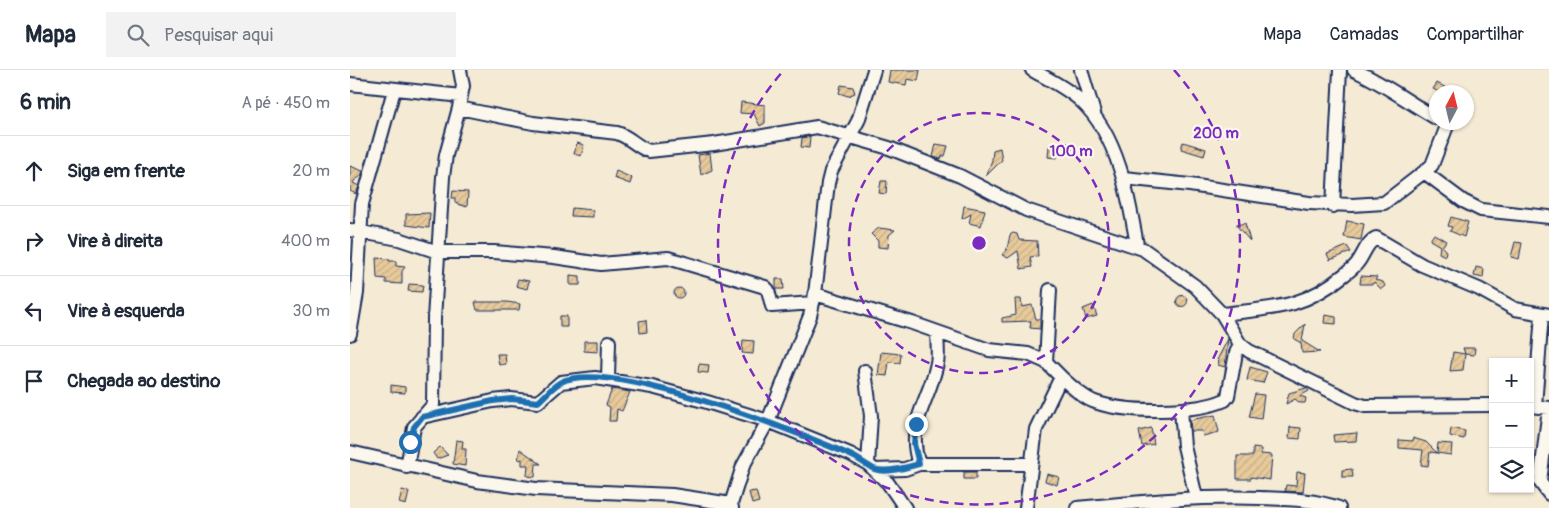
<!DOCTYPE html>
<html lang="pt">
<meta charset="utf-8">
<style>
:root{--surface:#fff;--page:#f2f2f3;--text:#1f2937;--muted:#747a83;--line:#e0e1e3}
body{margin:0;font-family:Pangolin,sans-serif;background:var(--page);color:var(--text)}
.controls{position:absolute;right:15px;bottom:15px;display:grid;overflow:hidden;border-radius:0px;box-shadow:0 1px 4px #0004}
.controls button{width:45px;height:45px;display:grid;place-items:center;padding:0;border:0;border-bottom:1px solid var(--line);background:var(--surface);color:var(--text);font:25px sans-serif}
.compass{position:absolute;left:1079px;top:15px;width:45px;height:45px;border-radius:50%;background:var(--surface);box-shadow:0 1px 4px #0004;rotate:7deg}
.stop{position:absolute;width:15px;height:15px;margin:-11px;border:4px solid #1f6fb2;border-radius:50%;background:#fff}
.stop.end{background:#1f6fb2;border-color:#fff;box-shadow:0 1px 5px #0008}
.list{margin:0;padding:0;list-style:none}
h2{display:flex;justify-content:space-between;align-items:center;height:65px;margin:0;padding:0 20px;font-size:21px}
h2 small{font-size:16px;font-weight:400;color:var(--muted)}
.list li{display:grid;grid-template-columns:32px 1fr auto;gap:15px;align-items:center;box-sizing:border-box;height:70px;padding:0 20px;border-top:1px solid var(--line)}
.list b{display:block;font-size:19px;white-space:nowrap}
.list em{font-size:16px;font-style:normal;color:var(--muted)}
.icon{flex:none;width:28px;height:28px;fill:none;stroke:currentColor;stroke-width:2;stroke-linecap:round;stroke-linejoin:round}
.map{position:relative;flex:none;width:1199px;height:438px;overflow:hidden}
header{display:flex;align-items:center;gap:30px;box-sizing:border-box;height:70px;padding:0 25px;background:var(--surface);border-bottom:1px solid var(--line)}
header strong{font-size:24px}
nav{display:flex;gap:28px;margin-inline-start:auto;font-size:18px}
.search{width:350px;height:45px;background:var(--page);display:flex;align-items:center;gap:12px;box-sizing:border-box;padding:0 18px;border-radius:0px;color:var(--muted);font-size:19px}
main{display:flex}
aside{flex:1;background:var(--surface)}
.map>svg:first-child{display:block}
.building{fill:url(#building-hatch);stroke:#1b2f5e}
.lines{fill:none;stroke-linecap:round;stroke-linejoin:round}
.minor-casing{stroke:#1b2f5e;stroke-width:16}
.minor{stroke:#fbf7ec;stroke-width:12}
.route{stroke:#1f6fb2;stroke-width:6}
.ring{fill:none;stroke:#7b2cbf;stroke-width:2.5;stroke-dasharray:9 6}
.centre{fill:#7b2cbf;stroke:#fbf7ec;stroke-width:2.5}
.ring-label{font-size:15px;text-anchor:middle;font-weight:bold;fill:#7b2cbf;stroke:#fbf7ec;stroke-width:4.5;stroke-linejoin:round;paint-order:stroke}
</style>
<header>
<strong>Mapa</strong>
<div class="search"><svg class="icon" aria-label="search" viewBox="0 0 24 24"><circle cx="10" cy="10" r="6"/><path d="M15 15l6 6"/></svg>Pesquisar aqui</div>
<nav><a>Mapa</a><a>Camadas</a><a>Compartilhar</a></nav>
</header>
<main>
<aside>
<h2>6 min<small>A pé · 450 m</small></h2>
<ul class="list">
<li><svg class="icon" aria-label="ahead" viewBox="0 0 24 24"><path d="M12 20V5M6 11l6-6 6 6"/></svg><div><b>Siga em frente</b></div><em>20 m</em></li>
<li><svg class="icon" aria-label="right" viewBox="0 0 24 24"><path d="M7 20v-9h11M14 6l5 5-5 5"/></svg><div><b>Vire à direita</b></div><em>400 m</em></li>
<li><svg class="icon" aria-label="left" viewBox="0 0 24 24"><path d="M17 20v-9H6M10 6l-5 5 5 5"/></svg><div><b>Vire à esquerda</b></div><em>30 m</em></li>
<li><svg class="icon" aria-label="arrive" viewBox="0 0 24 24"><path d="M6 21V4h12l-3 4 3 4H6"/></svg><div><b>Chegada ao destino</b></div></li>
</ul>
</aside>
<div class="map">
<svg width="1199" height="438" viewBox="0 0 1199 438">
<defs>
<pattern id="building-hatch" width="6" height="6" patternUnits="userSpaceOnUse" patternTransform="scale(1.25)"><rect width="6" height="6" fill="#e8ca9b"/><path d="M-1 1l2-2M0 6l6-6M5 7l2-2" fill="none" stroke="#c6ae88"/></pattern>
</defs>
<rect width="100%" height="100%" fill="#f5ead4"/>
<filter id="ink" filterUnits="userSpaceOnUse"><feTurbulence type="fractalNoise" baseFrequency=".02" numOctaves="2"/><feDisplacementMap in="SourceGraphic" scale="10" xChannelSelector="R" yChannelSelector="G"/><feConvolveMatrix kernelMatrix="1 2 1 2 8 2 1 2 1" color-interpolation-filters="sRGB"/></filter>
<g filter="url(#ink)">
<path class="building" d="M540,0H570L568,11L557,9L556,15L538,12Z
M1087,13L1104,22H1089L1083,19Z
M491,15L503,17L505,23L498,26L489,23Z
M391,32L415,35V53L410,56L404,44L390,43Z
M460,66L459,78L451,77L452,68Z
M833,72L856,79L854,86L831,79Z
M227,73L234,75L231,86L224,84Z
M586,74L598,76L595,86H592L591,89L583,87Z
M699,76L708,78L707,88L698,87Z
M650,78L652,90L636,106L642,90L643,80Z
M360,83L362,100L351,105L348,85Z
M0,96L13,101L11,106L4,111L3,113L9,116L6,124L0,121Z
M266,101L282,108L280,114L264,108Z
M531,111H537L536,124L529,123Z
M103,121L118,122L117,137L105,133V128H102Z
M614,136L635,140L631,156L619,153L621,144L612,149Z
M222,138L243,140V147L221,146Z
M80,143L79,158L56,155V144Z
M1101,147L1118,152L1114,167L1100,161L1102,157L1098,156Z
M997,151L1014,154L1011,170L994,167Z
M895,153L900,171L886,155Z
M529,158L545,160L539,165L538,178L528,177V171L521,164Z
M663,163L667,164L669,170L687,171L688,186L680,187L682,197L671,199L668,181L658,188L652,185L657,179L660,165Z
M1084,164L1096,171L1092,177L1096,181L1095,186L1089,183L1090,176L1080,170Z
M1165,172L1172,173L1169,189L1161,187Z
M997,176L1001,182L980,190L977,184Z
M26,188L39,189V191H46V196L55,197L52,201V214L36,213V209L27,208Z
M1126,197L1134,199L1133,208L1124,206Z
M220,205L230,206V215H220Z
M1011,206L1027,207L1025,210L1033,212L1035,216L1031,219L1024,212L1023,214H1010Z
M168,209L179,211L177,219L166,216Z
M426,209H433L434,219H426Z
M59,214L73,215L72,222L58,221Z
M324 223a5 5 0 1 1 10 0a5 5 0 1 1-10 0Z
M826.5 231a5.5 5.5 0 1 1 11 0a5.5 5.5 0 1 1-11 0Z
M665,229H671L672,237L682,235L686,249H690V259L680,258L681,251L652,252V248L666,245Z
M125,232H157L170,234L169,240H127Z
M743,235L747,246L736,249L733,239Z
M975,245L986,247V254L974,253Z
M210,246H217V257H210Z
M296,250L297,262L290,263L289,251Z
M955,254L952,271L970,282L952,283L951,273L944,269L945,264Z
M878,269L875,297L868,295L869,289L867,290Z
M393,270L404,271L403,284L392,283Z
M234,271H248V282L234,281Z
M1113,278H1125L1124,285L1115,284L1113,300L1100,301L1103,282L1115,284Z
M531,282L551,284L550,293L539,292L537,306L528,305Z
M147,284H155L156,294L149,295Z
M349,294L359,295L358,303L348,302Z
M900,297L917,302L913,313L897,310Z
M41,315L55,317V323L41,322Z
M956,318L959,321L950,326L956,328L955,333H950L945,329L936,334L939,323Z
M262,319L280,322L272,341L267,339L266,351H259L260,337L256,335Z
M905,324L914,325L911,349L899,347Z
M865,345L869,362L853,366L852,361H841L840,350Z
M940,357L951,358L950,369L939,368Z
M801,358L804,374L792,376L789,361Z
M1101,358L1115,361L1114,369L1100,366Z
M1007,363L1006,371L984,372L983,365Z
M1063,368L1076,372L1087,383L1088,373L1102,374L1101,385L1080,382L1078,396L1071,395L1073,380L1049,378V370L1063,371Z
M106,370L113,371L112,379H116L115,396L103,394Z
M90,377L98,385L87,389L83,383Z
M903,378L911,379V384L922,385L920,410L901,407V409H887V386H903Z
M170,379L191,394H186L185,407L177,406L178,395H172V389L168,390Z
M1002,399L1003,407H992V400Z
M614,402H626V409H614Z
M947,402L955,403L953,422L935,421L936,415L946,416Z
M697,404L709,407L707,415L695,411Z
M52,420L59,422L56,435L49,433Z
M406,421L409,432L402,434L399,422Z"/>
<g class="lines">
<g class="minor-casing">
<path id="minor" d="M110,0L113,16L111,26
M682,0C698,9 717,18 731,31C768,65 779,128 787,175
M731,0L744,43
M1004,0C1033,13 1058,32 1086,48
M0,14L111,26L109,38L183,53L267,63C280,67 287,77 299,81L364,74L467,57L539,78L610,106L676,140L793,179L845,216L872,244L890,274L899,281L1005,333L1015,336L1143,335
M1074,102L1082,95L1097,56L1095,52
M774,108L840,115L959,133L1002,135L1034,133L1074,102L1113,131L1131,140L1199,147
M983,136L990,0
M0,160L49,169L88,182H144L204,187L251,194L318,188L415,217L418,220L422,236L463,233
M465,224L562,253L639,280L678,284L696,292
M872,244C922,238 953,239 994,205C999,201 1005,197 1008,192C1014,184 1017,172 1026,168L1072,195L1129,219L1165,239L1199,245
M0,264L7,223L12,134L44,20
M515,301L521,346L518,394
M711,307C721,316 732,327 745,332C775,343 846,343 875,330L878,326L886,283L890,274
M258,308L259,272
M1180,336L1199,338L1190,412L1199,424
M1185,336L1192,244
M831,340L834,376L846,427
M72,347L143,331L161,329L188,332L211,312L245,308L302,317L357,332L418,351L500,384L518,394L538,413L555,438
M0,382L127,411L186,419L322,425L381,434
M569,394C555,354 580,330 587,293C589,284 587,272 587,262
M57,397L64,357L83,335L84,249L93,107L96,85L109,38
M525,400L555,399L569,394H680
M382,438L381,434L393,396L418,351L460,246L465,224L478,113L481,101L508,51L524,0
M676,438L686,359L711,307L696,292L700,220
M727,438C788,432 848,426 910,428C936,429 963,429 989,438"/>
</g>
<use href="#minor" class="minor"/>
</g>
</g>
<g class="lines" filter="url(#ink)">
<path class="route" d="M60,372L64,357L72,347L143,331L162,329L188,332C195,326 203,316 211,312C258,288 448,362 498,384C508,388 516,395 524,399C536,404 558,397 569,394L564,374L566,354"/>
</g>
<g class="ring">
<circle cx="629" cy="173" r="130"/>
<path d="M824 0A261 261 0 1 1 434 0"/>
</g>
<circle cx="629" cy="173" r="8" class="centre"/>
<g class="ring-label">
<text x="866" y="68">200 m</text>
<text x="721" y="86">100 m</text>
</g>
</svg>
<div class="controls">
<button>+</button>
<button>−</button>
<button><svg class="icon" aria-label="layers" viewBox="0 0 24 24"><path d="M12 4l9 5-9 5-9-5zM3 14l9 5 9-5"/></svg></button>
</div>
<svg class="compass" viewBox="-18 -18 36 36"><path d="M0-13l5 13h-10z" fill="#e53935"/><path d="M0 13l5-13h-10z" fill="#747a83"/></svg>
<div class="stop" style="left:60px;top:372px"></div>
<div class="stop end" style="left:566px;top:354px"></div>
</div>
</main>
